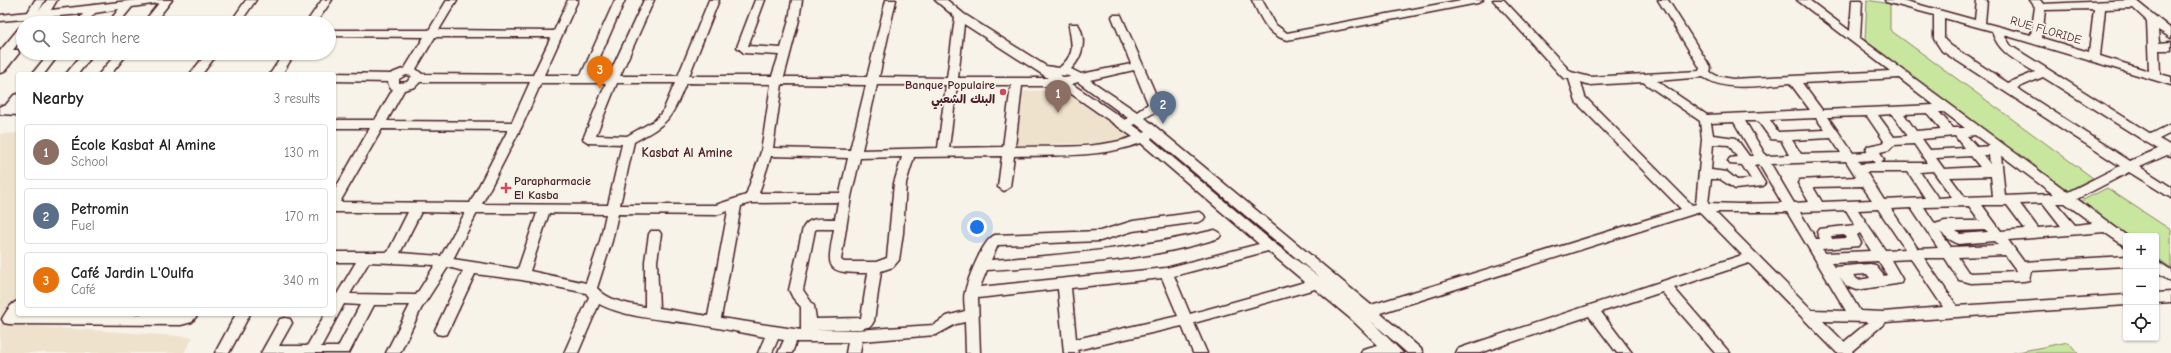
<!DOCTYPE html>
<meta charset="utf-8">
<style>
:root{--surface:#fff;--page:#f2f2f2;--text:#222;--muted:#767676;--line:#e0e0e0;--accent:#111827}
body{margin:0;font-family:"Comic Neue","Playpen Sans Arabic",sans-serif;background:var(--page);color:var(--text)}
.controls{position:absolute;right:12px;bottom:12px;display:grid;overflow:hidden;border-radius:4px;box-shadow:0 1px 3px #0004}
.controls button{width:36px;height:36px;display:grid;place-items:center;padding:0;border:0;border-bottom:1px solid var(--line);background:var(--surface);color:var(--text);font:20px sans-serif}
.you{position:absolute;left:977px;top:227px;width:14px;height:14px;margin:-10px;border:3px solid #fff;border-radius:50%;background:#1a73e8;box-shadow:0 0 0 6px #1a73e833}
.badge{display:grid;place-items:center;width:26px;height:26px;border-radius:50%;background:var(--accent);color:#fff;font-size:13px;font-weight:700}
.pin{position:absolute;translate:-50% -33px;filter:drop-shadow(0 1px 2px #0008)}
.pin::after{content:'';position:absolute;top:21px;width:14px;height:12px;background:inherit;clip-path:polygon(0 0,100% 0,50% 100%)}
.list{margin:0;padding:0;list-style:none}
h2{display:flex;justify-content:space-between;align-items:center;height:52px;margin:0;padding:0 16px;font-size:17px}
h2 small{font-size:13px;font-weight:400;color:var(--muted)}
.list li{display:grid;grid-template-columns:26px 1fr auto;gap:12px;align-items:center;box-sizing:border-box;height:56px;margin:0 8px 8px;padding:0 8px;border:1px solid var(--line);border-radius:4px}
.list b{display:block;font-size:15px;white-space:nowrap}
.list p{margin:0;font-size:13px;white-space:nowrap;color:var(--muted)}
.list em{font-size:13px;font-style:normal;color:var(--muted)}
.icon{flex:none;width:22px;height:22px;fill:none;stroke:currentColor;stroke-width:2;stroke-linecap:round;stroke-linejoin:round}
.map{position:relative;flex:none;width:2171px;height:353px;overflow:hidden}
.search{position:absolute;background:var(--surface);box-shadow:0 1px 3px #0004;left:16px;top:16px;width:320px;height:44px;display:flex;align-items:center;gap:10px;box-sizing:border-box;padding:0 14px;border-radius:22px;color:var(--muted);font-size:15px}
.panel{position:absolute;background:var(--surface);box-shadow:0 1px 3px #0004;left:16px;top:72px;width:320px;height:244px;border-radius:4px}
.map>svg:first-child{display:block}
.built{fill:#eee2cc}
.green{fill:#c8e69e;stroke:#898264}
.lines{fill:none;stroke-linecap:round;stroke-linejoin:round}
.minor-casing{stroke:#4a1f2b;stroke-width:3}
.minor{fill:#f7f3e8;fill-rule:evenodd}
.poi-dot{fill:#d1495b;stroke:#f7f3e8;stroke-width:1.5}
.labels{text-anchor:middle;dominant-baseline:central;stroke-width:3;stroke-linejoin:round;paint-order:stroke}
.street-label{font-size:12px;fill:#4a1f2b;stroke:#f7f3e8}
.poi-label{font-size:12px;font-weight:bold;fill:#4a1f2b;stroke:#f7f3e8;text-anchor:end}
.neighbourhood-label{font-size:13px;font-weight:bold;fill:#4a1f2b;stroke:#f7f3e8}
</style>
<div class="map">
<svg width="2171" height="353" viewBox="0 0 2171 353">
<rect width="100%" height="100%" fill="#f7f3e8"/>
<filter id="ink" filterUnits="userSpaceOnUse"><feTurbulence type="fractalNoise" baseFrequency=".025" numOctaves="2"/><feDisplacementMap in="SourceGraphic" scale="8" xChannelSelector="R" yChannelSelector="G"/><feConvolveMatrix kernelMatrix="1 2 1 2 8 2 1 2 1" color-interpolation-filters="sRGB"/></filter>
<g filter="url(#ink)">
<path class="built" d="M1061,90L1129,135L1121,142L1016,146L1024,91Z
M18,133V298L0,323V134Z
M0,324L193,337L184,353H0Z"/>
<path class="green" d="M1867,0L1890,4V30L2093,178L2067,191L1865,41Z
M2107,188L2171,230V268L2156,257V236H2128L2081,201Z
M2068,342L2078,353H2013Z"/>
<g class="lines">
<g class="minor-casing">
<path id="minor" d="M35,0H45L39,11L47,0H57L51,10L137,0H172L154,23H143L159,3L132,7L119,23H108L119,9L95,13L87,23H76L83,14L46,17L44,21L40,22L35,19L30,23L25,22L24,19L0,21V15L28,12Z
M246,0H256L240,23H230Z
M322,0H332L316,23H306Z
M447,0H457L439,30L554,31L568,0H578L544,75H581L615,0H625L592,75H609L644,0H654L620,76H678L709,0H719L689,76H772L779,55L744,53L737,47L755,0H765L748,46L781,48L789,20L792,0H802L799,20L784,77H867L886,0H896L879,77L947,78L955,17L935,0H947L964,14L1046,66L1059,68C1076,53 1072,47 1069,26L1070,24H1078C1087,39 1083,57 1071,69L1081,74L1131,64L1112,17L1113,15H1121L1160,104L1155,112L1145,118L1371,305L1681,209L1576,102L1569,79L1563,78L1493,0H1504L1571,72L1590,77L1699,71L1700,68L1658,0H1668L1711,68L1710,72L1717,76L1732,79L1890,71L1797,0H1809L1850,31L1852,0H1862L1860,38L2068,192L2120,166L1942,51L1934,39V15L1886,2L1885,0H1902L1975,20L1977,0H1987L1985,23L2031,35L2035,7L2030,0H2040L2043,4L2135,0L2171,29V38L2158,30L2159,43L2171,42V50H2159L2160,74L2171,77V85L2004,35L2011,46L2151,134L2171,124V133L2159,139L2171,146V156L2167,155L2140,167L2171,187V198L2129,172L2077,199L2127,236L2126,247L2104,232L2008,240L2024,262L2126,256V266L2031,271L2029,280L2024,281L1971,283L1964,281L1959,280L1945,258H1924L1957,306L2126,295V305L1886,322L1852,351L1853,353H1837L1749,263L1674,288L1730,353H1715L1662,292L1601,312L1632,353H1617L1589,316L1480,353H1456L1458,349L1463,347L1742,255L1700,212L1380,313L1421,349L1423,353H1407L1371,321L1403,353H1361L1363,349L1378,345L1351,319L1315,289L1194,323L1207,353H1193L1182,326L1077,350L1078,353H1064L1058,289L978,298L980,353H966L965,322L956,324L936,335L862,341L860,353H846L848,342H796L792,353H778L784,340L778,339L772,353H758L765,337C740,332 715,327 689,323C659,319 627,318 599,304L578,353H564L589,297L586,293L522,280L475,274L447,334L442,335L437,334L435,330L463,271L448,267L421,309L400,353H386L410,305H374L349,353H261L280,319L285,318L290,319L292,323L279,346H307L325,314H334V294H337L356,262H334V252H388L408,212H334V191L370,128H334V120H375L393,89L390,88L388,82L334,81V74H331L334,73L390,74L405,68L424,37L329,36V30H429ZM2133,8L2147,21L2149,71L2100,56L2105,9ZM2094,9L2089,52L2042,38L2045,10ZM1944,18L1992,31C1998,53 2017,61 2035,72L2008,83L1950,45L1944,39ZM964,24L1048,78H958ZM435,37H551L533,75L422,74L416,69ZM1134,70L1148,104L1137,112L1090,80ZM406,75L412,76L407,82L399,83V79ZM1060,75L1069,76L1070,77L1064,78ZM1703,77C1728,93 1762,85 1790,83L1810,110L1707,115L1657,81ZM2043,77L2146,142L2158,149L2130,161L2017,88ZM1899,78L1934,105L1822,110L1802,83ZM420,82H530L512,122L387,121L404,90L415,87ZM1078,82L1128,118L1125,120L1072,84ZM1581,82L1590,85L1643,82L1700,121L1702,139L1696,204L1692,205L1585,97ZM541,83H606L583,139L589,143L622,144L608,205L482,204L522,126ZM617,83H675L663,111L655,120L627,136L596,135ZM686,83L771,84L761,152L746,195L716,205H620L634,142C670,122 670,121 686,83ZM782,84L866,85L850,150L773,148ZM877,85H946L938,148L862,150ZM957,85H1011L1003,147L949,148ZM1022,86H1060L1133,137C1096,150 1054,146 1015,147ZM1939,112H1944L1965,128H1953ZM1927,113L1941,129L1916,131L1904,114ZM1892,114L1907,134V136L1894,137L1878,115ZM1867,116L1884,141L1882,143L1868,146L1866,149L1868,152L1853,153L1828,117ZM1816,118L1825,130L1778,132L1770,120ZM1745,121H1758L1771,139L1781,140L1789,155L1766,156ZM1734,122L1754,156H1749L1736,138L1713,135L1711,123ZM1136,124L1146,132L1144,133L1133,125ZM382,129L508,130L470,203L340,202ZM1975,135L1990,146L1977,147L1967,136ZM1955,136L1964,148L1930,150L1922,139ZM1152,137L1320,278L1274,243L1151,139ZM1831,138L1841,153L1801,154L1792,140ZM1141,143L1259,244L1166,268L980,287L987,270C1064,265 1145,262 1219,238L1221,235L1219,232L1215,230C1141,248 1066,255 991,260L998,245L1100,241L1133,231L1199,222L1203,220L1205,217L1203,214L1199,212L1133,221L1100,231L995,235C983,239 968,279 965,292C963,298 965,305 965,311L947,316L934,325L856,330H814L860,329L871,326L874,321L881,271L893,267L899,260L903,233L906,183L914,157L1002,156L998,187L1004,191L1010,187L1014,156C1057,155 1100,158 1141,143ZM1713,144L1729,145L1737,157L1730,158L1728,161L1730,164L1742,165L1751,179L1737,180L1727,172L1711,170ZM1914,144L1927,163H1881L1884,160L1880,152L1889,150L1894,145ZM1983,155H1989L1990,164ZM2001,155L2053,194L2005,196ZM771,156L848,158L840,193H759ZM1971,156L1980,167L1944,169L1936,158ZM902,157L894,183L887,258L876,262H844L841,260L851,197L860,158ZM1872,160L1875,163L1860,164L1858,161ZM1846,161L1856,177L1800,180L1798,183L1809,202L1794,203L1771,164ZM1759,164L1782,203L1739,204L1708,203L1711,179H1720L1735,189L1763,186L1765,183L1754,165ZM1933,171L1952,197L1938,198L1920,172ZM1866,172H1908L1925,198L1884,200ZM1991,176L1993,196L1965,197L1950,177ZM1862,186L1872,200L1822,202L1813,187ZM838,202L835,219C824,219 809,216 803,228L789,290L793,298L801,307V330L721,318L741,206L751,203ZM2043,203L2061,226L2038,228L2020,204ZM2056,203H2065L2092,223L2075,225ZM1982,205H2007L2025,229L2001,231ZM1969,206L1980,221H1945L1935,224L1924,207ZM1911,208L1938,248L1918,249L1891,209ZM1878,209L1905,249L1885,250L1858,210ZM1846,210L1855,225L1819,229L1817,232L1820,239H1816L1800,212ZM728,211L708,316L659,308L657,261L661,234L659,231H651L649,234L645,261V307C629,304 608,301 597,288L612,241L618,214L716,215ZM421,212L465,213L441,256L400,253ZM1715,212H1787L1846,311L1812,310ZM477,213H537L518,269L453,259ZM549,213L606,214L600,241L586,283L530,271ZM817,229H834C827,269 824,273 868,273L861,318L816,319L814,306L803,290L815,230ZM1986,230L1988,232L1960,234L1956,231ZM1940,232L1949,239L1958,244L1994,241L1998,245L1951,247ZM1860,233L1871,251L1825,253L1822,249L1859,246L1861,243L1857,235ZM1844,235L1846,238L1832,239L1831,236ZM1268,251L1305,282L1190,314L1174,276ZM2005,255L2017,271L1971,273L1968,272L1958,257ZM1911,259L1943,307L1883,312L1860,311L1839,276L1846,286L1856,290L1896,284L1901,283L1902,279L1891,260ZM1878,261L1887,275L1884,276L1875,265L1870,264L1834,267L1831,263ZM369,262L435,265L416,295L350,294ZM1867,274L1870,278L1858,280L1853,275ZM1162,278L1178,316L1076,339L1071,288ZM344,304L360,305L338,347H321ZM1823,321L1868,322L1844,342Z
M1252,0H1262L1276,25L1287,33L1461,0H1483L1478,3L1287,40C1267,35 1261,18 1252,0Z
M23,27V37L13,50H18L19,53L4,72L0,73V51L19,28Z
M49,53H60L44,74H32Z
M83,53H94L78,74H66Z
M117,53H128L111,74H99Z
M207,53H218L202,74H190Z
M284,53H295L282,74H270Z
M18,94V115L0,114V106H5L14,95Z
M2156,260L2171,270V282L2156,272Z
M2171,292V302L2156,303V293Z
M18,301V314H198L192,322L181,325L9,324L4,323L2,319C6,312 11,303 18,301Z
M236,314H250L229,353H215Z"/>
</g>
<use href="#minor" class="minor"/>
</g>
</g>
<g class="poi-dot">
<circle cx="1003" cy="92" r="4"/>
<path d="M504 182h4v4h4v4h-4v4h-4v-4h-4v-4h4z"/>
</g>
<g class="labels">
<g class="street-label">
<text transform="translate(2046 30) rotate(16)">RUE FLORIDE</text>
</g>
<g class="poi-label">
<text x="995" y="85">Banque Populaire<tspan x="995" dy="14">البنك الشعبي</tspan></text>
<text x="514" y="181" text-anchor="start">Parapharmacie<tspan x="514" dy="14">El Kasba</tspan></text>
</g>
<g class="neighbourhood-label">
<text x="687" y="152">Kasbat Al Amine</text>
</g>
</g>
</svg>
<div class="controls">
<button>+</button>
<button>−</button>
<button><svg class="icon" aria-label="locate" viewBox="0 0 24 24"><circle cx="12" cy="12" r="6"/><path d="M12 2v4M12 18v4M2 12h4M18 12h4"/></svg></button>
</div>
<div class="you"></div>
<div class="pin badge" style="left:1058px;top:113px;background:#8d6e63">1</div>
<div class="pin badge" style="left:1163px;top:124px;background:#5c6f8a">2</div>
<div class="pin badge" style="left:600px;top:89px;background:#e8710a">3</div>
<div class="search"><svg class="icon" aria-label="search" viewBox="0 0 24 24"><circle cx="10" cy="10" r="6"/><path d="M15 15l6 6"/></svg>Search here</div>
<section class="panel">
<h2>Nearby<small>3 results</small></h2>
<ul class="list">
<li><span class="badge" style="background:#8d6e63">1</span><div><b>École Kasbat Al Amine</b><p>School</p></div><em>130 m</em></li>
<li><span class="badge" style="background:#5c6f8a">2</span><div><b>Petromin</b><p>Fuel</p></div><em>170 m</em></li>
<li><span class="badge" style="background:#e8710a">3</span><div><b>Café Jardin L'Oulfa</b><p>Café</p></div><em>340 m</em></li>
</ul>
</section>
</div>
